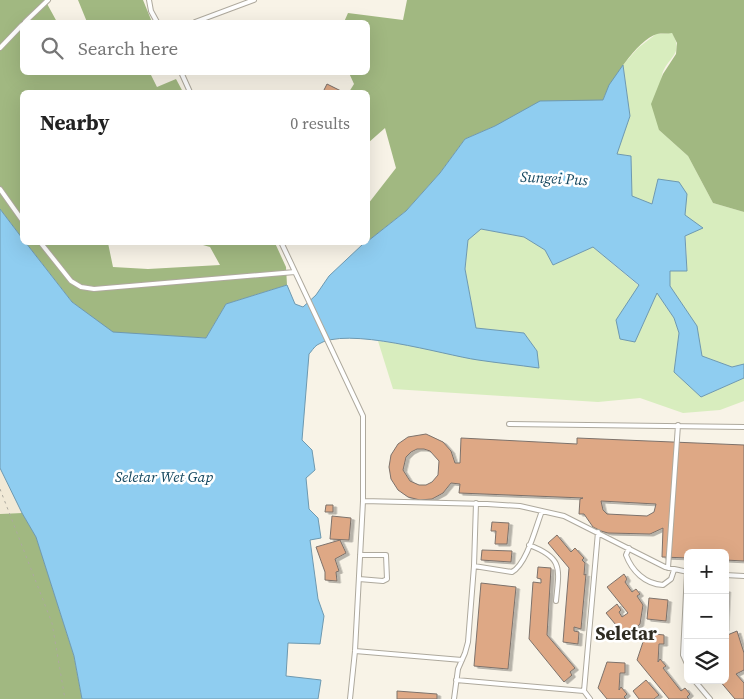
<!DOCTYPE html>
<meta charset="utf-8">
<style>
:root{--surface:#fff;--page:#f6f6f6;--text:#222;--muted:#767676;--line:#e0e0e0}
body{margin:0;font-family:"Source Serif 4",serif;background:var(--page);color:var(--text)}
.controls{position:absolute;right:15px;bottom:15px;display:grid;overflow:hidden;border-radius:8px;box-shadow:0 5px 20px #0002}
.controls button{width:45px;height:45px;display:grid;place-items:center;padding:0;border:0;border-bottom:1px solid var(--line);background:var(--surface);color:var(--text);font:25px sans-serif}
.list{margin:0;padding:0;list-style:none}
h2{display:flex;justify-content:space-between;align-items:center;height:65px;margin:0;padding:0 20px;font-size:21px}
h2 small{font-size:16px;font-weight:400;color:var(--muted)}
.icon{flex:none;width:28px;height:28px;fill:none;stroke:currentColor;stroke-width:2;stroke-linecap:round;stroke-linejoin:round}
.map{position:relative;flex:none;width:744px;height:699px;overflow:hidden}
.search{position:absolute;background:var(--surface);box-shadow:0 5px 20px #0002;left:20px;top:20px;width:350px;height:55px;display:flex;align-items:center;gap:12px;box-sizing:border-box;padding:0 18px;border-radius:8px;color:var(--muted);font-size:19px}
.panel{position:absolute;background:var(--surface);box-shadow:0 5px 20px #0002;left:20px;top:90px;width:350px;height:155px;border-radius:8px}
.map>svg:first-child{display:block}
.built{fill:#f1e9d6}
.green{fill:#d8edbe}
.forest{fill:#a1b881}
.water{fill:#8fcdf0;stroke:#6e99b0}
.building{fill:#dea885;stroke:#7d726b;fill-rule:evenodd;filter:url(#shadow)}
.lines{fill:none;stroke-linecap:round;stroke-linejoin:round}
.service-casing{stroke:#aea99d;stroke-width:6}
.path{stroke:#ada99f;stroke-width:1;stroke-dasharray:2.5 4;stroke-linecap:butt}
.service{stroke:#fff;stroke-width:4}
.labels{text-anchor:middle;dominant-baseline:central;stroke-width:5;stroke-linejoin:round;paint-order:stroke}
.water-label{font-size:15px;font-style:italic;fill:#13465e;stroke:#fff}
.district-label{font-size:19px;font-weight:bold;fill:#2f2c22;stroke:#fff}
</style>
<div class="map">
<svg width="744" height="699" viewBox="0 0 744 699">
<defs>
<filter id="shadow"><feDropShadow dx="3.5" dy="2" stdDeviation="0" flood-color="#0004"/></filter>
</defs>
<rect width="100%" height="100%" fill="#f8f3e7"/>
<path class="built" d="M0,468L22,513L0,514Z"/>
<path class="green" d="M672,33C685,55 667,57 662,75C659,90 660,114 659,130L688,156L713,203L744,212V364L732,367L702,356L697,326L670,286V271H687L685,215L658,179L652,204L632,197L631,156L616,154L630,116L623,65L638,48L656,34Z
M481,229L524,237L545,250L553,265L593,247L639,286L616,320L635,342L657,293L674,318L679,333L674,372L701,397L744,378V401L720,410L683,413L640,398L598,402L393,389L378,341L420,346L538,367L537,351L524,333L476,328L465,269L468,240Z"/>
<path class="forest" d="M0,0H45L57,22H22V72L150,73L157,87L176,79L183,92H22V238L0,209Z
M78,0H143L152,22H87Z
M407,0H744V212L713,203L688,156L659,130L651,104L663,74L676,54L677,43L672,33C668,34 661,33 657,34C637,40 610,82 603,100L592,101L495,126L465,139L440,173L406,211L368,241V204L396,168L385,128L368,143V92H349L354,84L349,73L368,72V22H344L348,13L403,20Z
M26,243H108L113,267L148,269L220,265L210,247L196,243H275L286,267L287,285L226,304L206,338L113,333L72,302Z
M22,513L36,536L74,656L82,699H0V514Z"/>
<path class="water" d="M623,65L630,116L617,154L631,156L632,196L652,204L658,179L679,182L687,194L685,215L703,228L685,236L687,271H670V286L697,326L702,356L732,367L744,364V378L701,397L674,372L679,333L674,318L657,293L635,342L620,339L616,320L639,285L593,247L553,265L545,250L524,237L481,229L468,240L465,269L476,328L524,333L537,351L539,368C518,365 498,363 478,360C443,355 346,325 317,345C314,347 311,352 309,354L302,440L312,450L315,470L306,478L309,509L318,518L321,538L310,540L318,599L324,616L320,644L288,643L286,676L321,680L318,699H82L74,656L36,537L22,513L0,468V209L22,238V242L26,243L72,302L113,332L206,338L226,304L287,285L295,304L303,307L316,295L329,276L363,244L368,242V241L406,211L440,173L465,139L495,126L540,101L603,100L609,85Z"/>
<path class="building" d="M327,84L341,91V92H323Z
M426,434L443,442L451,451L455,463H460L461,438L577,444V438L744,445V561L725,560V553H688V558L662,557L663,528L650,534L608,533L601,531L593,527L584,514H579L580,499L583,498L459,493L460,484L451,483L443,493L432,499L420,500L408,497L398,490L391,479L389,467L391,455L398,444L408,437ZM417,449H424L430,451L439,461L438,475L432,482L426,485H419L410,481L403,470L406,457L411,452ZM601,501L656,504L654,512L647,516L607,514L603,510Z
M326,505H333V512H325Z
M332,516L351,518L349,540L330,539Z
M492,522L509,523L507,544H495L496,531H491Z
M557,535L571,552L575,548L584,558L582,560L585,563L584,575L586,574L581,629L574,627V631L579,632L578,644L563,642L569,568L548,543Z
M340,540L346,553L335,559L339,571L336,572L337,581L325,580V572L316,547Z
M482,550L512,551L511,562L481,560Z
M538,567L551,568L547,635L575,668L570,672L572,675L564,682L529,639L533,582L541,583V579L537,578Z
M624,574L627,579L625,582L632,592L636,589L640,594L637,596L643,605L640,624L626,637L606,613L617,604L621,610L619,612L622,617L628,613L607,587Z
M481,583L516,587L508,669L474,666Z
M725,590H727L725,629Z
M649,598L668,600L666,621L647,619Z
M737,631L744,653V670L736,674L744,683V699H735L719,680H725V636Z
M646,633L664,635V644H659L658,662L660,659L666,666L663,668L681,691L685,688L690,694L687,697L689,699H669L637,660Z
M607,662L625,663V673H620L619,690L621,687L627,694L624,697L626,699H607L598,688Z
M646,680L659,695L654,699H639L633,691Z
M397,691L437,694V699H397Z"/>
<g class="lines">
<g class="service-casing">
<path id="service" d="M149,0L151,11L157,22
M25,22L48,0
M195,22L254,0
M0,48L22,25
M181,72L190,92
M0,189L22,220
M40,242L71,281L81,287L94,289L295,272
M281,242L363,416V501L355,651L350,699
M509,424L744,427
M363,501L487,504L520,506L564,516L665,567L688,572
M529,545C564,558 559,569 556,601
M629,548L626,555C632,571 645,584 663,585L671,579L674,570
M474,566L512,572C527,564 536,526 542,511
M668,568L678,425
M687,572L683,655L688,666
M725,575L744,576
M359,579L383,581L387,579L386,555H360
M355,651L462,660
M456,680L584,691
M694,680L710,699
M454,699L458,669L465,653L468,642L474,566L476,503
M590,699L584,691L598,532"/>
</g>
<path class="path" d="M0,489L52,623L65,699"/>
<use href="#service" class="service"/>
</g>
<g class="labels">
<g class="water-label">
<text transform="translate(554 178) rotate(3)">Sungei Pus</text>
<text x="164" y="476">Seletar Wet Gap</text>
</g>
<g class="district-label">
<text x="626" y="633">Seletar</text>
</g>
</g>
</svg>
<div class="controls">
<button>+</button>
<button>−</button>
<button><svg class="icon" aria-label="layers" viewBox="0 0 24 24"><path d="M12 4l9 5-9 5-9-5zM3 14l9 5 9-5"/></svg></button>
</div>
<div class="search"><svg class="icon" aria-label="search" viewBox="0 0 24 24"><circle cx="10" cy="10" r="6"/><path d="M15 15l6 6"/></svg>Search here</div>
<section class="panel">
<h2>Nearby<small>0 results</small></h2>
<ul class="list">
</ul>
</section>
</div>
